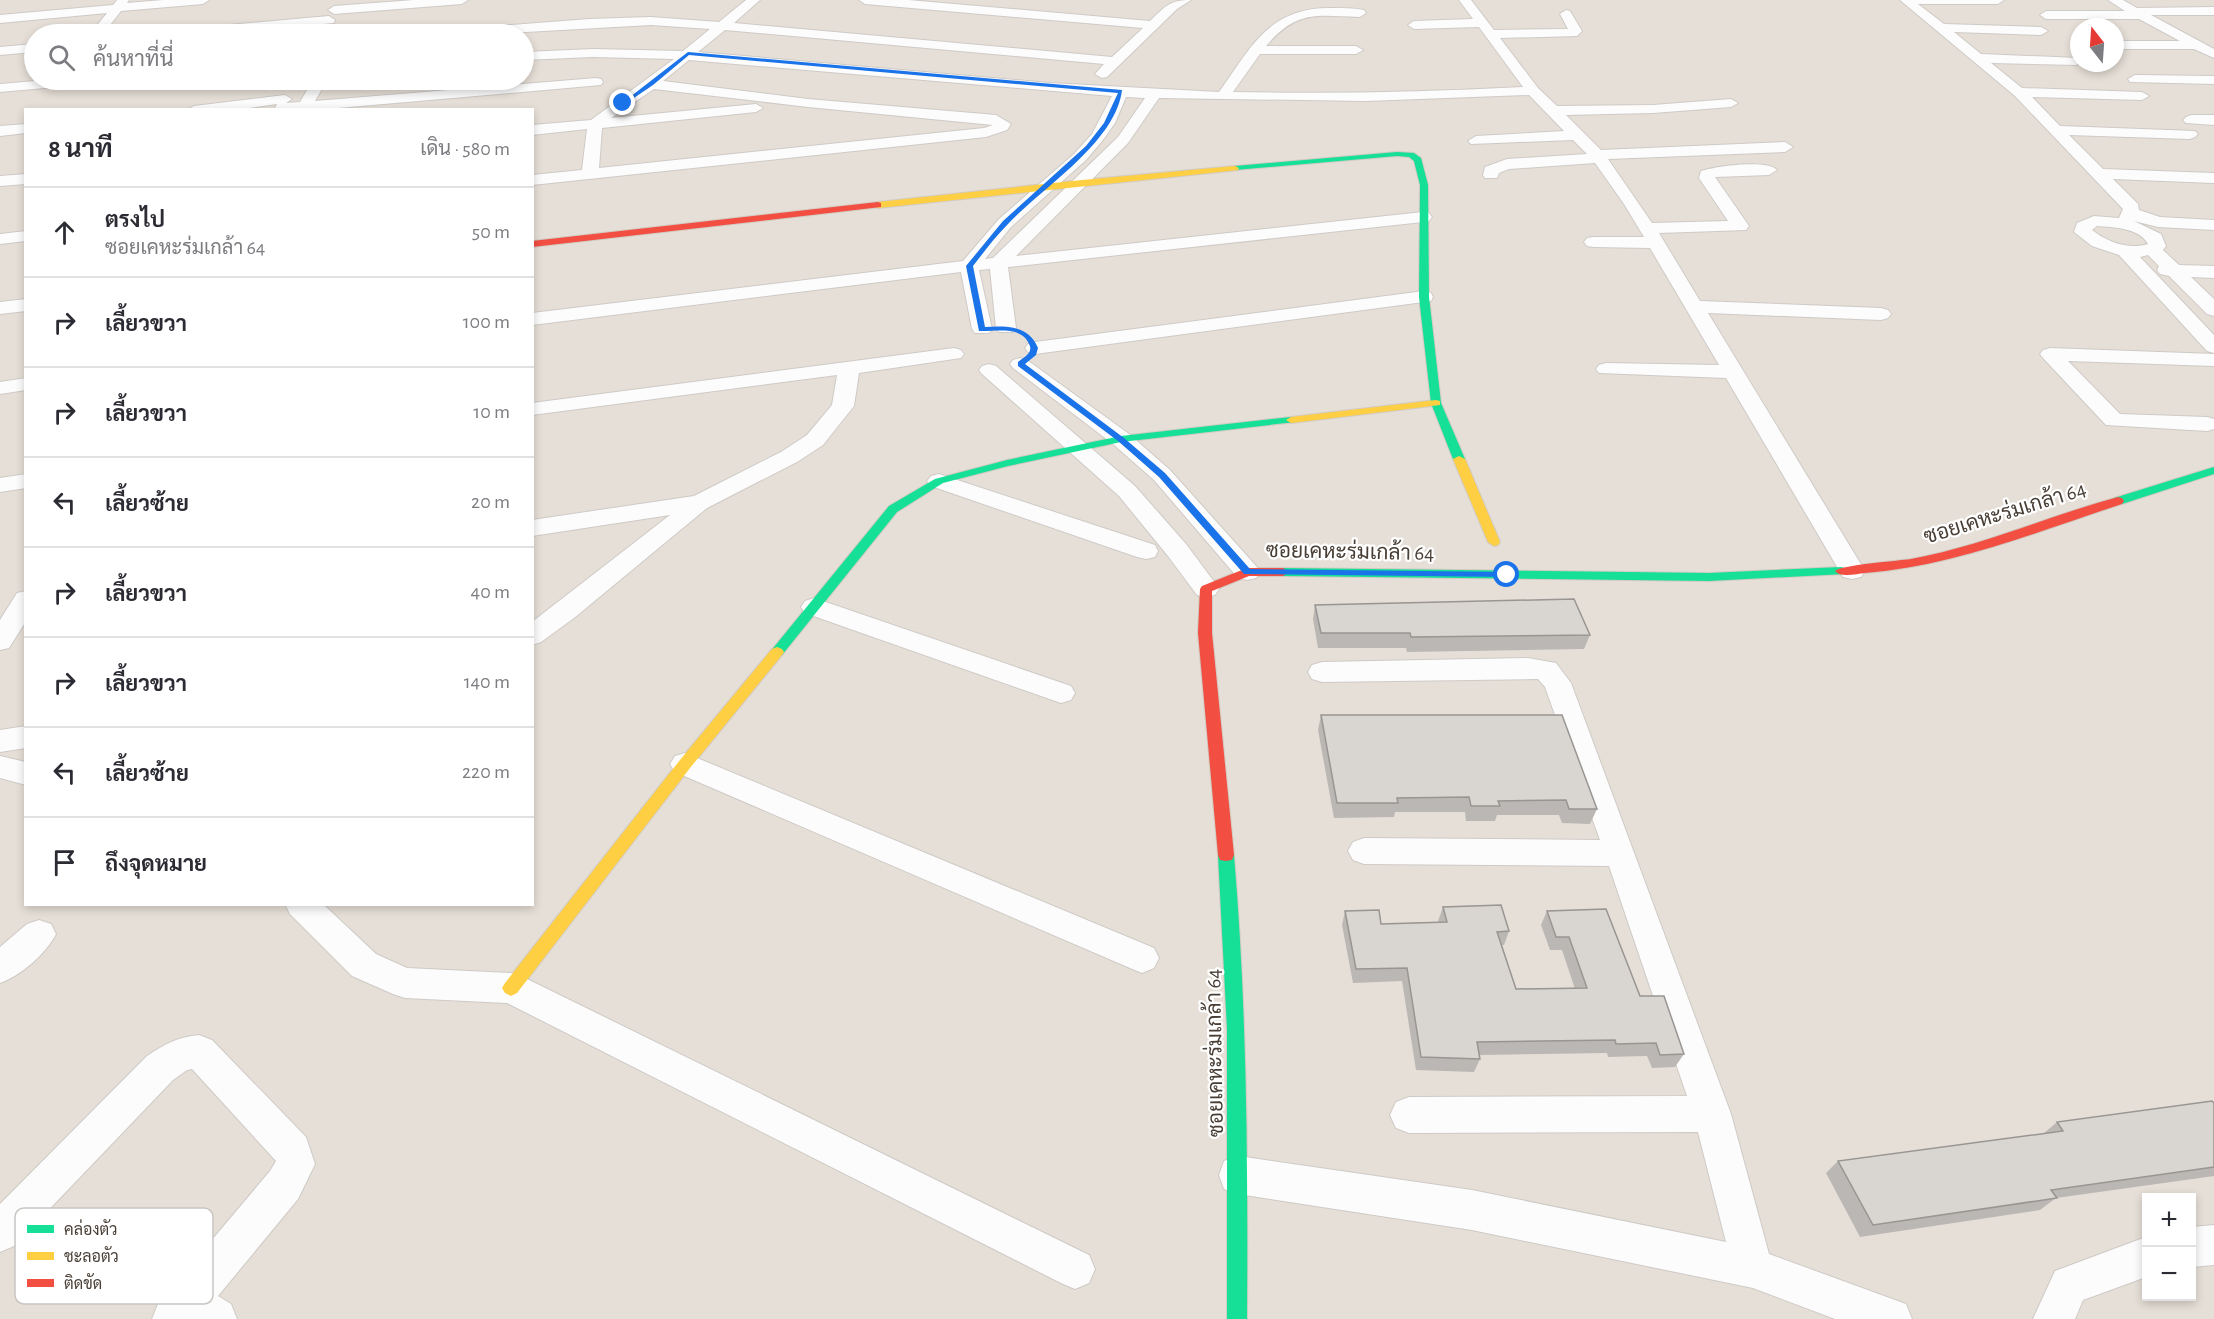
<!DOCTYPE html>
<html lang="th">
<meta charset="utf-8">
<style>
:root{--surface:#fff;--page:#f7f7f7;--text:#2b2b33;--muted:#7c7c81;--line:#e1e1e2}
body{margin:0;font-family:"Alegreya Sans",Sarabun,sans-serif;background:var(--page);color:var(--text)}
.controls{position:absolute;right:18px;bottom:18px;display:grid;overflow:hidden;border-radius:0px;box-shadow:0 3px 9px #0003}
.controls button{width:54px;height:54px;display:grid;place-items:center;padding:0;border:0;border-bottom:2px solid var(--line);background:var(--surface);color:var(--text);font:30px sans-serif}
.compass{position:absolute;left:2070px;top:18px;width:54px;height:54px;border-radius:50%;background:var(--surface);box-shadow:0 3px 9px #0003;rotate:343deg}
.stop{position:absolute;width:18px;height:18px;margin:-14px;border:4px solid #1a73e8;border-radius:50%;background:#fff}
.stop.end{background:#1a73e8;border-color:#fff;box-shadow:0 2px 6px #0008}
.list{margin:0;padding:0;list-style:none}
h2{display:flex;justify-content:space-between;align-items:center;height:78px;margin:0;padding:0 24px;font-size:26px}
h2 small{font-size:20px;font-weight:400;color:var(--muted)}
.list li{display:grid;grid-template-columns:39px 1fr auto;gap:18px;align-items:center;box-sizing:border-box;height:90px;padding:0 24px;border-top:2px solid var(--line)}
.list b{display:block;font-size:22px;white-space:nowrap}
.list p{margin:0;font-size:20px;white-space:nowrap;color:var(--muted)}
.list em{font-size:20px;font-style:normal;color:var(--muted)}
.icon{flex:none;width:33px;height:33px;fill:none;stroke:currentColor;stroke-width:2;stroke-linecap:round;stroke-linejoin:round}
.map{position:relative;flex:none;width:2214px;height:1319px;overflow:hidden}
.search{position:absolute;background:var(--surface);box-shadow:0 3px 9px #0003;left:24px;top:24px;width:510px;height:66px;display:flex;align-items:center;gap:15px;box-sizing:border-box;padding:0 21px;border-radius:33px;color:var(--muted);font-size:22px}
.panel{position:absolute;background:var(--surface);box-shadow:0 3px 9px #0003;left:24px;top:108px;width:510px;height:798px;border-radius:0px}
.map>svg:first-child{display:block}
.residential{fill:#e6dfd7;fill-rule:evenodd}
.lines{fill:none;stroke-linecap:round;stroke-linejoin:round}
.street-casing{stroke:#cecac6;stroke-width:2}
.fast-casing{stroke:#d2cbc2;stroke-width:2}
.slow-casing{stroke:#d2cbc2;stroke-width:2}
.jam-casing{stroke:#d2cbc2;stroke-width:2}
.street{fill:#fdfcfc;fill-rule:evenodd}
.fast{fill:#16e098;fill-rule:evenodd}
.slow{fill:#ffcf43;fill-rule:evenodd}
.jam{fill:#f24e42;fill-rule:evenodd}
.wall{fill:#bbb7b4}
.building{fill:#d9d5d1;stroke:#989592;stroke-width:1.5}
.route{fill:#1a73e8}
.labels{text-anchor:middle;dominant-baseline:central;stroke-width:4.5;stroke-linejoin:round;paint-order:stroke}
.street-label{font-size:21px;fill:#483e35;stroke:#fff}
.key{fill:#fff;stroke:#c8c5c2;stroke-width:1.5}
.key-label{font-size:16px;fill:#483e35}
</style>
<div class="map">
<svg width="2214" height="1319" viewBox="0 0 2214 1319">
<rect width="100%" height="100%" fill="#f1eeea"/>
<path class="residential" d="M0,0H2214V1319H0ZM2079,27H2115V63H2079ZM34,34H524V80H34ZM26,110H532V904H26ZM2146,1198H2192V1296H2146Z"/>
<g class="lines">
<g class="street-casing">
<path id="street" d="M117,0H129L127,3L163,0H209L203,4L121,11L103,34H90L107,13L0,23V15L113,5Z
M414,0H468L462,4L334,14L328,10L334,6Z
M746,0H760L734,23L1112,57L1143,28L865,4L859,0H908L1150,21C1166,6 1169,0 1191,0L1177,9L1107,77L1102,78L1095,74L1104,64L725,30L698,52L1050,83L1219,92C1252,46 1269,7 1332,8C1342,8 1354,8 1364,10L1366,13L1360,17C1316,16 1298,9 1266,46H1356L1363,50L1356,54H1260L1233,92C1330,94 1426,92 1523,87L1479,27L1414,29L1408,25L1414,21L1473,19L1459,0H1471L1494,30L1568,29L1560,14L1566,10L1570,11L1582,31L1577,36L1500,38L1538,88L1557,106L1653,105L1731,99L1738,103L1731,107L1653,113L1566,115L1601,150L1785,142L1793,147L1785,152L1608,159L1652,223L1728,221L1699,178L1701,171C1716,166 1767,159 1777,170L1769,175L1715,177L1749,226L1746,230L1659,233L1700,301L1881,308L1888,310L1891,314L1888,318L1881,320L1708,313L1865,571L1861,577L1852,579L1843,577L1726,378L1599,373L1596,369L1599,365L1606,363L1719,365L1650,248L1593,247L1587,246L1584,242L1587,238L1593,237H1644L1624,204L1595,163L1509,169L1499,173L1497,178H1485L1483,175L1485,167L1507,159L1587,154L1573,140L1471,144L1468,141L1476,136L1564,131L1529,95L1366,101L1159,98L1128,143L1016,256L1423,212L1429,213L1432,217L1429,221L1423,222L1008,267L1016,328L1013,332H999L996,328L990,269L979,270L992,329L989,333H975L972,329L961,272L532,325V313L963,261L999,219L1074,154L1092,134L1112,96L689,60L663,81L808,99L996,115L1011,124L1007,130L986,137L532,185V175L582,170L587,129L532,135V125L591,120L674,59L593,57L524,60V52L593,49L683,51L710,29L651,25L490,34H438L445,30L589,19L651,17L719,22ZM654,89L808,107L993,125L984,128L599,168L602,128L756,112L763,108L756,104L611,118ZM1126,97L1145,98L1118,137L993,258L985,259L1011,227L1086,160L1103,140L1115,123Z
M1900,0H2004L1998,4H1918L1944,24L2041,27L2048,31L2041,35L1954,32L1981,54L2079,58V63H2081L2076,65L1991,63L2022,88L2142,92L2149,96L2142,100L2032,97L2060,126L2195,131L2198,134L2195,137L2190,139L2069,135L2103,169L2214,173V183L2113,179L2138,204L2139,210L2160,217L2214,220V230L2158,227L2134,221L2161,234L2166,246L2163,250L2179,265L2214,266V278L2191,277L2214,299V316L2207,314L2169,276L2160,274L2157,270L2159,266L2148,255L2140,257L2214,335V353L2207,351L2119,255L2092,246L2074,232L2077,223L2094,216L2119,218L2123,209L2015,96ZM2097,226C2113,227 2140,228 2148,244C2129,250 2107,242 2092,230Z
M2108,0H2123L2137,8L2214,7V15H2151L2214,49V58L2194,49H2115V41H2180L2139,19H2046L2040,15L2046,11H2125Z
M329,16L335,20L334,23L211,34H166L173,30Z
M34,44V52L0,55V47Z
M2135,75L2214,76V84L2130,82L2128,79Z
M596,78L601,79L603,82L601,85L315,110H274L277,104L235,110H187L194,106L285,95L292,99L286,103L300,102L313,80H327L315,101Z
M47,80H96L89,84L0,92V84Z
M2191,115H2214V125L2186,123L2183,120L2186,117Z
M26,124V133L0,136V126Z
M26,174V184L0,186V176Z
M26,231V241L0,244V234Z
M1424,291L1431,293L1433,297L1431,301L1035,354L1028,352L1025,348L1028,344L1035,342Z
M26,299V311L0,314V302Z
M954,348L961,350L964,354L961,358L859,373L854,406L823,445L797,462L707,508L574,618L541,642L532,645V622L670,515L532,536V520L694,496L781,452L807,435L832,405L837,375L532,415V403Z
M2050,348L2214,354V366L2068,361L2120,414L2207,417L2214,419V429L2207,431L2106,425L2043,358L2040,354L2043,350Z
M1020,358L1027,360L1129,434L1170,470L1256,566L1260,572L1256,578L1247,580L1238,578L1154,480L1113,444L1013,368L1010,364L1013,360Z
M989,364L996,366L1135,486L1186,544L1215,583L1219,589L1215,595L1206,597L1197,595L1168,556L1119,496L982,374L979,370L982,366Z
M26,378V390L0,394V382Z
M26,474V488L0,492V478Z
M939,474L1155,545L1158,551L1155,557L1146,559L1137,557L931,486L927,481L931,476Z
M26,591V621L9,648L0,650V620L17,593Z
M814,598L1071,686L1075,693L1071,700L1061,703L805,613L801,607L805,601Z
M1528,658L1556,663L1571,683L1731,1114L1769,1254L1906,1304L1912,1319H1835L1753,1288L1472,1230L1238,1194L1224,1189L1219,1175L1224,1161L1238,1156L1472,1190L1726,1242L1698,1132L1409,1133L1396,1128L1390,1115L1396,1102L1409,1097L1687,1096L1609,866L1364,864L1353,860L1348,851L1353,842L1364,838L1600,840L1545,687L1538,679L1322,682L1312,679L1308,672L1312,665L1322,662Z
M26,726V748L0,752V730Z
M685,753L1154,948L1159,958L1154,968L1142,973L1130,968L675,772L670,764L675,756Z
M0,756L26,762V785L0,778Z
M285,904H323L376,954L407,968L511,973L523,977L1089,1255L1095,1269L1089,1283L1075,1289L1061,1283L507,1003L405,998L393,994L352,976L290,914Z
M39,920L51,924L56,934C46,954 20,976 0,983V947L27,924Z
M199,1035L212,1040L306,1137L315,1164L298,1199L218,1296L231,1304L237,1319H152L158,1304L270,1171L276,1161L192,1069L187,1070L173,1080L14,1246L0,1252V1204L147,1056C165,1044 178,1037 199,1035Z
M2214,1225V1265L2192,1267V1227Z
M2146,1237V1277L2083,1300L2075,1319H2033L2055,1271Z"/>
</g>
<g class="fast-casing">
<path id="fast" d="M1397,152L1414,153L1421,158L1428,185L1429,297L1441,403L1465,459L1459,462L1453,459L1431,403L1419,297L1420,185L1414,161L1409,157L1397,156L1235,170L1231,168L1235,166Z
M1291,417L1296,420L1295,422L1121,442L1008,466L943,483L897,512L782,655L777,657L770,652L889,506L935,479L1007,460L1121,436Z
M2214,467V474L2122,504H2114L2112,501L2114,498Z
M1841,567L1845,568L1847,571L1845,574L1709,581L1283,576L1277,572L1283,568L1709,573Z
M1226,849L1232,850L1234,855C1247,1010 1248,1164 1247,1319H1227V1029L1218,855L1220,850Z"/>
</g>
<g class="slow-casing">
<path id="slow" d="M1235,166L1239,168L1238,170L878,208L874,205L878,202L1082,180Z
M1436,400L1440,401V405L1291,423L1286,420L1291,417Z
M1459,456L1465,459L1500,542L1498,545L1494,546L1488,542L1453,459Z
M777,647L782,649L784,652L782,655L690,768L517,993L511,996L505,993L502,988L505,983L680,760L772,649Z"/>
</g>
<g class="jam-casing">
<path id="jam" d="M878,202L881,203V207L532,247V241Z
M2118,497L2122,498L2124,501L2122,504C2039,531 1954,566 1865,573C1856,574 1841,578 1835,571C1840,565 1898,561 1911,559C1982,546 2048,516 2118,497Z
M1247,568H1283L1289,572L1283,576H1249L1212,591V633L1234,855L1232,860L1226,861L1220,860L1218,855L1198,633L1200,589L1202,586Z"/>
</g>
<use href="#street" class="street"/>
<use href="#fast" class="fast"/>
<use href="#slow" class="slow"/>
<use href="#jam" class="jam"/>
</g>
<path class="wall" d="M1315,605L1590,635L1584,649L1407,652L1406,648H1318L1313,619Z
M1321,715L1597,809L1590,824L1562,823L1559,815H1497L1495,821H1466L1465,812H1395L1394,817L1334,818L1318,730Z
M1443,907L1509,931L1504,945H1502L1516,989H1575L1562,950H1550L1541,925L1547,911L1640,996L1684,1054L1675,1067L1652,1068L1647,1056L1608,1057L1607,1053L1479,1055L1480,1059L1474,1072L1416,1070L1402,981L1353,983L1342,925L1345,911L1381,924L1439,922L1438,921Z
M2214,1103V1176L2056,1198L2040,1210L1860,1237L1826,1173L1838,1161L2043,1134L2057,1122Z"/>
<path class="building" d="M1574,599L1590,635L1411,637L1410,633H1321L1315,605Z
M1321,715H1562L1597,809H1569L1566,800L1498,801L1500,806H1471L1469,797L1397,798L1398,803H1337Z
M1501,905L1509,931L1497,932L1516,989L1587,988L1569,937H1556L1547,911L1606,909L1640,996H1664L1684,1054L1660,1055L1656,1043L1616,1044L1615,1040L1477,1042L1480,1059L1421,1057L1407,968L1356,969L1345,911L1379,910L1381,924L1447,922L1443,907Z
M2212,1101L2214,1103V1167L2051,1190L2057,1198L1873,1225L1838,1161L2063,1131L2057,1122Z"/>
<path class="route" d="M688,52L1122,90C1116,142 1042,188 1008,224C995,237 984,252 973,266L985,327C1006,326 1029,325 1038,348L1036,355L1025,364L1124,438L1165,473L1250,569L1507,572L1510,573V577L1244,574L1159,477L1118,441L1018,366V362C1024,357 1034,353 1029,344C1021,325 995,332 979,331L966,266L1003,221L1086,146L1104,123L1118,93L689,55L653,85L625,104H621Z"/>
<g class="labels">
<g class="street-label">
<text transform="translate(2005 513) rotate(-17)">ซอยเคหะร่มเกล้า 64</text>
<text transform="translate(1350 552) rotate(1)">ซอยเคหะร่มเกล้า 64</text>
<text transform="translate(1215 1053) rotate(-91)">ซอยเคหะร่มเกล้า 64</text>
</g>
</g>
<rect x="15" y="1208" width="198" height="96" rx="9" class="key"/>
<rect x="27" y="1225" width="27" height="8" fill="#16e098"/>
<rect x="27" y="1252" width="27" height="8" fill="#ffcf43"/>
<rect x="27" y="1279" width="27" height="8" fill="#f24e42"/>
<g class="key-label">
<text x="64" y="1235">คล่องตัว</text>
<text x="64" y="1262">ชะลอตัว</text>
<text x="64" y="1289">ติดขัด</text>
</g>
</svg>
<div class="controls">
<button>+</button>
<button>−</button>
</div>
<svg class="compass" viewBox="-18 -18 36 36"><path d="M0-13l5 13h-10z" fill="#e53935"/><path d="M0 13l5-13h-10z" fill="#7c7c81"/></svg>
<div class="stop" style="left:1507px;top:575px"></div>
<div class="stop end" style="left:623px;top:103px"></div>
<div class="search"><svg class="icon" aria-label="search" viewBox="0 0 24 24"><circle cx="10" cy="10" r="6"/><path d="M15 15l6 6"/></svg>ค้นหาที่นี่</div>
<section class="panel">
<h2>8 นาที<small>เดิน · 580 m</small></h2>
<ul class="list">
<li><svg class="icon" aria-label="ahead" viewBox="0 0 24 24"><path d="M12 20V5M6 11l6-6 6 6"/></svg><div><b>ตรงไป</b><p>ซอยเคหะร่มเกล้า 64</p></div><em>50 m</em></li>
<li><svg class="icon" aria-label="right" viewBox="0 0 24 24"><path d="M7 20v-9h11M14 6l5 5-5 5"/></svg><div><b>เลี้ยวขวา</b></div><em>100 m</em></li>
<li><svg class="icon" aria-label="right" viewBox="0 0 24 24"><path d="M7 20v-9h11M14 6l5 5-5 5"/></svg><div><b>เลี้ยวขวา</b></div><em>10 m</em></li>
<li><svg class="icon" aria-label="left" viewBox="0 0 24 24"><path d="M17 20v-9H6M10 6l-5 5 5 5"/></svg><div><b>เลี้ยวซ้าย</b></div><em>20 m</em></li>
<li><svg class="icon" aria-label="right" viewBox="0 0 24 24"><path d="M7 20v-9h11M14 6l5 5-5 5"/></svg><div><b>เลี้ยวขวา</b></div><em>40 m</em></li>
<li><svg class="icon" aria-label="right" viewBox="0 0 24 24"><path d="M7 20v-9h11M14 6l5 5-5 5"/></svg><div><b>เลี้ยวขวา</b></div><em>140 m</em></li>
<li><svg class="icon" aria-label="left" viewBox="0 0 24 24"><path d="M17 20v-9H6M10 6l-5 5 5 5"/></svg><div><b>เลี้ยวซ้าย</b></div><em>220 m</em></li>
<li><svg class="icon" aria-label="arrive" viewBox="0 0 24 24"><path d="M6 21V4h12l-3 4 3 4H6"/></svg><div><b>ถึงจุดหมาย</b></div></li>
</ul>
</section>
</div>
